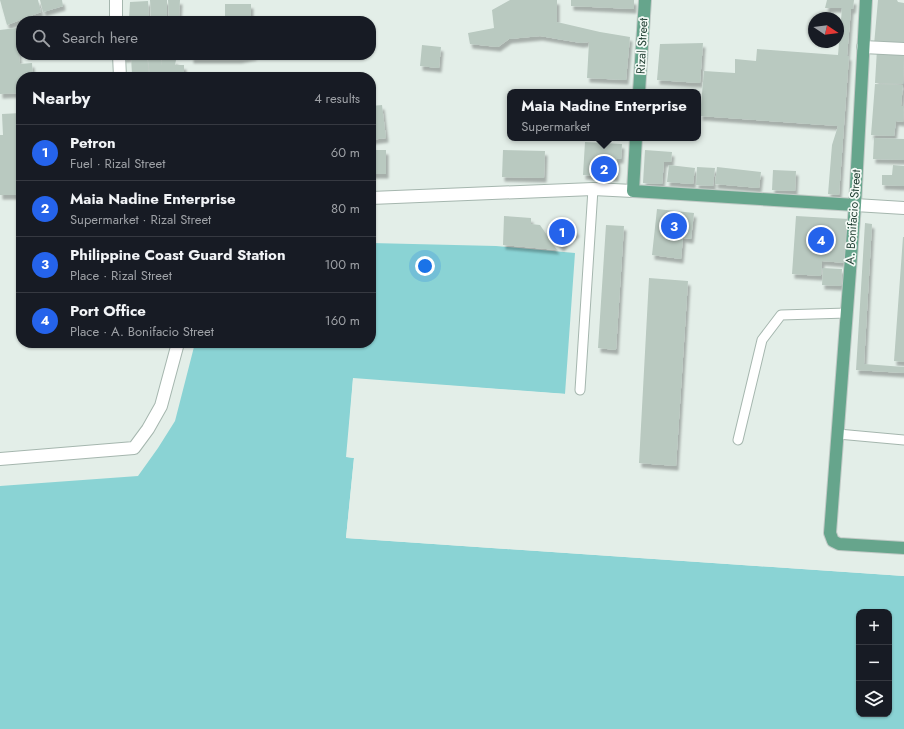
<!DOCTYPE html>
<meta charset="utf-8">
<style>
:root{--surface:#171b24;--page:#20242c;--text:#f1f3f6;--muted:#9ea1a6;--line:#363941;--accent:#2563eb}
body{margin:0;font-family:Jost,sans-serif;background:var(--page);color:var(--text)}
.controls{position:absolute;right:12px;bottom:12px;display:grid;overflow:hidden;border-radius:8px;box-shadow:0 1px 3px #0004}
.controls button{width:36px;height:36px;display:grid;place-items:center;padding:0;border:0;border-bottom:1px solid var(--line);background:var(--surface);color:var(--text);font:20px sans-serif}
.compass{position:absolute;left:808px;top:12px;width:36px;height:36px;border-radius:50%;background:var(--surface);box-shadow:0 1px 3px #0004;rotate:103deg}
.you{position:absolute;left:425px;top:266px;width:14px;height:14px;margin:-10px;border:3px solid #fff;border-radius:50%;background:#1a73e8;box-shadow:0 0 0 6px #1a73e833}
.badge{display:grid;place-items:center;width:26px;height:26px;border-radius:50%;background:var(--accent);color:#fff;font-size:13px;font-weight:700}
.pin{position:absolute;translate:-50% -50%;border:2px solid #fff;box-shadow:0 1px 4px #0006}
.popup{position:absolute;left:507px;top:89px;width:194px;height:52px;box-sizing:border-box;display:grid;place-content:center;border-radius:8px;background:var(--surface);filter:drop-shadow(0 1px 3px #0005);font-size:13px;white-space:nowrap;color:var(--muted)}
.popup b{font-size:15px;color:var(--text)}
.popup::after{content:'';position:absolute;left:50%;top:100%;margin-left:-8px;border:8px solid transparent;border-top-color:var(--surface)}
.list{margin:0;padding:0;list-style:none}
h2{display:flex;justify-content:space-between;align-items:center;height:52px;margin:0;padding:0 16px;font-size:17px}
h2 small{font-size:13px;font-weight:400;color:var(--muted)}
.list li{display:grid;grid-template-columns:26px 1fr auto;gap:12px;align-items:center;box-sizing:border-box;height:56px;padding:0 16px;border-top:1px solid var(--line)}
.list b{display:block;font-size:15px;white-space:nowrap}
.list p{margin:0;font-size:13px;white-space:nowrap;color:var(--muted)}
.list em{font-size:13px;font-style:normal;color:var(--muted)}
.icon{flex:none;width:22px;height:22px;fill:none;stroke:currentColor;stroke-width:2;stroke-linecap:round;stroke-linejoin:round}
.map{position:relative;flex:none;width:904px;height:729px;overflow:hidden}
.search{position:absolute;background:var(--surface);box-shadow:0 1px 3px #0004;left:16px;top:16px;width:360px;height:44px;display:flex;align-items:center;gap:10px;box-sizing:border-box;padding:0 14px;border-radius:16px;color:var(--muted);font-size:15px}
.panel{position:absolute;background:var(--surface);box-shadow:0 1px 3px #0004;left:16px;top:72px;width:360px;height:276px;border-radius:16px}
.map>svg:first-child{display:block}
.water{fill:#8ad3d4;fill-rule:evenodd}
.pier{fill:#e3eee8}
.building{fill:#b9c9c0;filter:url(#shadow)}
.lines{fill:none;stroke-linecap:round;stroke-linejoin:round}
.lane-casing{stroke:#a5b6ae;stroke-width:11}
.street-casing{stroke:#a5b6ae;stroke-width:14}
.primary-casing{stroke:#c1cac6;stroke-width:14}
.lane{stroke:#fff;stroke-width:9}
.street{stroke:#fff;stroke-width:12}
.primary{stroke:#66a58c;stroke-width:12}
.labels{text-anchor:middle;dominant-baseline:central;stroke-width:3.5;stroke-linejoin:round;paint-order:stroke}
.street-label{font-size:12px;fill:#224034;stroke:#f4faf6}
</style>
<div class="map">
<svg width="904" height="729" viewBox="0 0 904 729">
<defs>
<filter id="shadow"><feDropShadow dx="2.5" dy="4.5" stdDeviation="1" flood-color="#0004"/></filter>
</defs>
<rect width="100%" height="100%" fill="#e3eee8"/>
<path class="water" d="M371,243L496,246L575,253L565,394L353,379L347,457L354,458L346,538L904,576V729H0V486L138,476L158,448L175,421L195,343H371ZM859,612H889V714H859Z"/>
<path class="pier" d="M353,378L567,394L565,396L355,381L349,455L354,456L356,458L348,537L904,574V576L346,538L354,458L346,457Z"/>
<path class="building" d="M0,0H38L41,12L7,25Z
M40,0H62L63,6L43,12Z
M150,0H167V17H169L168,0H180L179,17H182V21H124V20L136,19H129L130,2L148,1L149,19H151Z
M510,0H557V22L600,32L630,37L626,80L587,78L589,42L581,43L540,36L509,39L498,47L470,44L468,33L494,28L492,10Z
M571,0H634V9L571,6Z
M827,0H854L853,9H851L847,56H849L839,195L828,194L832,145L838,126L700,116L704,71L735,73V59L756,61L757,49L838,55L842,8H825Z
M878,0H897L898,2L904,3V47L874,45Z
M225,4H251V21H225Z
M16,28L20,64L32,63L33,77H21V93L0,94V30Z
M703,43L700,83L657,80L660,44Z
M422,45L441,47L439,68L420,66Z
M877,49L904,50L903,84L875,83Z
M123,55H147L149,77H126L125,76L142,73L132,74L131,57L123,58Z
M152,55H170L161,57V66L162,60H176L175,65H184V77H174V73H162L150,76L148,60L152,59Z
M191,55H254V56L239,59H191Z
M875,84L903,85L901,106H904L903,122L896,121L894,136L871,135Z
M382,105L386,138L371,140V106Z
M21,113V195H0V135H3L2,114Z
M874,138L904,139V160L873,159Z
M585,142L622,144L621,159H617L616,177L583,175Z
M371,150H386V174H371Z
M503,150L545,151L544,178L502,177Z
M645,150L672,152L671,162H664L662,184L643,183Z
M669,165L695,168L693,184L667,182Z
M893,165L904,166V186L882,185V175H892Z
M697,167L715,168L713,186L696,185Z
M717,167L761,172L759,188L715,184Z
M773,170L796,171L795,191L772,190Z
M657,209L694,213L691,239L683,238L681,259L652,255Z
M504,216L531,218V224L540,225L557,250L503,245Z
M796,216L849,219L846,263L822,261L821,276L792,274Z
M563,217L577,232L561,247L547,232Z
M865,223L872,224L864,364L904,367V373L856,370Z
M606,225L624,226L616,350L598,348Z
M903,237H904V362L894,361Z
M823,268L842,269L841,286L822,285Z
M649,278L688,281L676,466L639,463Z"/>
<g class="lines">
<g class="lane-casing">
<path id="lane" d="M580,390L593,189
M838,434L904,440
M738,440L762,340L781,315L847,313"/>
</g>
<g class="street-casing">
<path id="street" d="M116,0V21
M863,47L904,49
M119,55L120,77
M371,198L593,189L633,191
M855,205L904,208
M0,459L134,448L148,429L161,406L178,343"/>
</g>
<g class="primary-casing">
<path id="primary" d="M866,0L855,205L830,533L833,541L839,544L904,548
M639,92L645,0
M636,138L633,191L855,205"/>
</g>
<use href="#lane" class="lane"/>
<use href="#street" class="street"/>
<use href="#primary" class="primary"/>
</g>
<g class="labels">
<g class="street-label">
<text transform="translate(642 46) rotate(-87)">Rizal Street</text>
<text transform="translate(853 217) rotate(-86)">A. Bonifacio Street</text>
</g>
</g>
</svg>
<div class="controls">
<button>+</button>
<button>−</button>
<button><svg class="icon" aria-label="layers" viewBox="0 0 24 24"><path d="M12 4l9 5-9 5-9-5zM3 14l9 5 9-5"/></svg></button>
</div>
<svg class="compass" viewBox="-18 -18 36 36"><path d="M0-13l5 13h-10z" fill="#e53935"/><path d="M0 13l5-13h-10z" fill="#9ea1a6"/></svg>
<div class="you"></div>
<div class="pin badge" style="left:562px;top:232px">1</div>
<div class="pin badge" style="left:604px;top:169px">2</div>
<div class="popup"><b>Maia Nadine Enterprise</b>Supermarket</div>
<div class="pin badge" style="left:674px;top:226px">3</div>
<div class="pin badge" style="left:821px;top:240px">4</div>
<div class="search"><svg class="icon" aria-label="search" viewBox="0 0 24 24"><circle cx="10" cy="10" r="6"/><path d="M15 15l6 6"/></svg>Search here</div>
<section class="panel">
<h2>Nearby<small>4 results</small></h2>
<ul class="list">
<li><span class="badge">1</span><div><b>Petron</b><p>Fuel · Rizal Street</p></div><em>60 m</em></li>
<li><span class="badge">2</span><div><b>Maia Nadine Enterprise</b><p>Supermarket · Rizal Street</p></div><em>80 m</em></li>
<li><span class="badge">3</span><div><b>Philippine Coast Guard Station</b><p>Place · Rizal Street</p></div><em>100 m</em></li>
<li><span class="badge">4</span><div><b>Port Office</b><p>Place · A. Bonifacio Street</p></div><em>160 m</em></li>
</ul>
</section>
</div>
